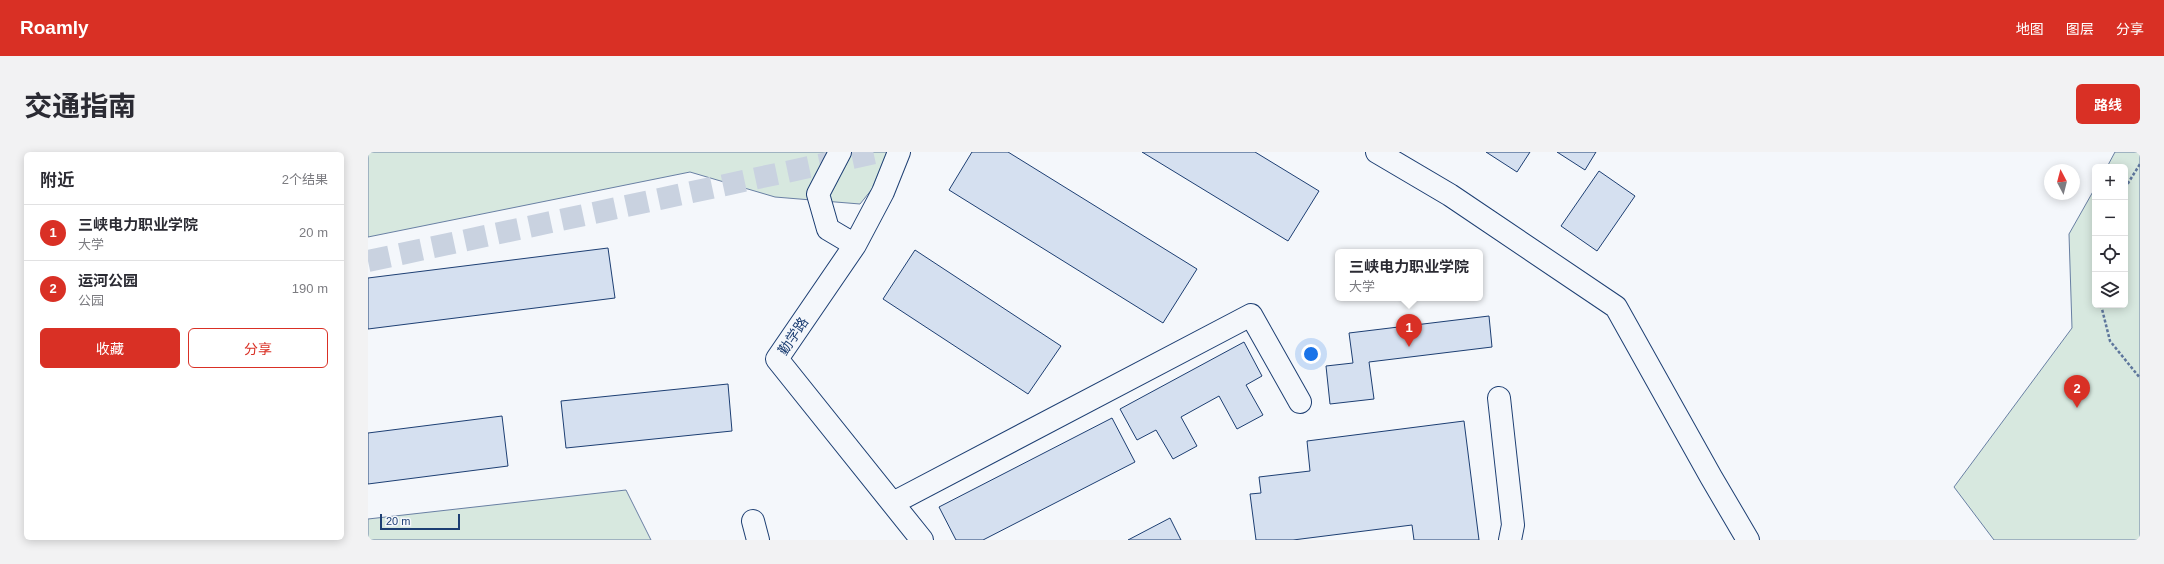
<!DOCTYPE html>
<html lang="zh">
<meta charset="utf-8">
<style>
:root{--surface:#fff;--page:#f2f2f3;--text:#2b2b33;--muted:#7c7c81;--line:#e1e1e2;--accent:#d93025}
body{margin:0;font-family:Arial,"Noto Sans SC",sans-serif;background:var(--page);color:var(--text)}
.controls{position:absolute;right:12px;top:12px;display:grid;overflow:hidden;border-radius:6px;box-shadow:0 2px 10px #0003}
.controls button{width:36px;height:36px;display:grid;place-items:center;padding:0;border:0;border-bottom:1px solid var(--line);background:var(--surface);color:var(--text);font:20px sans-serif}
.compass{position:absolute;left:1676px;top:12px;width:36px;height:36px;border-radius:50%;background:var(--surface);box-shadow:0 2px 10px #0003;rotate:353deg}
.scale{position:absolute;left:12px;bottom:10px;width:80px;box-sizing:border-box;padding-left:4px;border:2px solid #1d3f73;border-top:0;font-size:11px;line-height:14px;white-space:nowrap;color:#1d3f73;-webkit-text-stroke:3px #f4f7fb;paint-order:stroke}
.you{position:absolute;left:943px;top:202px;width:14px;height:14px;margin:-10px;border:3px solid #fff;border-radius:50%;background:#1a73e8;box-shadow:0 0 0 6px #1a73e833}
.badge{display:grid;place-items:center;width:26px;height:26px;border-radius:50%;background:var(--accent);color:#fff;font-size:13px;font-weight:700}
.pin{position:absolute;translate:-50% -33px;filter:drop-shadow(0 1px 2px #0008)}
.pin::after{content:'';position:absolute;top:21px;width:14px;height:12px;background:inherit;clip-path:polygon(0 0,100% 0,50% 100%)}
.popup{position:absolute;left:967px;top:97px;width:148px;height:52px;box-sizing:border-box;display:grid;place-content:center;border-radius:6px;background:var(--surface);filter:drop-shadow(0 1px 3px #0005);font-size:13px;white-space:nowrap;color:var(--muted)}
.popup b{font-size:15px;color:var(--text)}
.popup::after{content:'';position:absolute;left:50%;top:100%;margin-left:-8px;border:8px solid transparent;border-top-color:var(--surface)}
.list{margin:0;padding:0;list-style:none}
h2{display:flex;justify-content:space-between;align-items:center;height:52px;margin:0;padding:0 16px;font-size:17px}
h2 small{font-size:13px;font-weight:400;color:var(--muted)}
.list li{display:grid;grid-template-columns:26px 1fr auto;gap:12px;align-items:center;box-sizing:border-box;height:56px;padding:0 16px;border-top:1px solid var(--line)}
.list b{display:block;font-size:15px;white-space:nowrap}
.list p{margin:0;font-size:13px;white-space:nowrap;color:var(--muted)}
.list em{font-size:13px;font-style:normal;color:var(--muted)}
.actions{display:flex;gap:8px;padding:12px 16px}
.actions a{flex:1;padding:9px 0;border:1px solid var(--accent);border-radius:6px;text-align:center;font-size:14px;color:var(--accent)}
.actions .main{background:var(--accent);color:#fff}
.icon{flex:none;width:22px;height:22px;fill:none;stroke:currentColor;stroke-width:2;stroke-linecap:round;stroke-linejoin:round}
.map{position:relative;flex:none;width:1772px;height:388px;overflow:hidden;border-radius:6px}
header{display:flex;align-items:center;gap:24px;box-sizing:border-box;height:56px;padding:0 20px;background:var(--accent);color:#fff}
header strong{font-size:19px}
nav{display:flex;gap:22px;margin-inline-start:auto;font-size:14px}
.intro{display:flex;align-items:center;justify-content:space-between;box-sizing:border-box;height:96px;padding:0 24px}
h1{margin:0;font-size:28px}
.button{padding:10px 18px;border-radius:6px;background:var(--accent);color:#fff;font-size:14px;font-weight:700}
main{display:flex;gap:24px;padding:0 24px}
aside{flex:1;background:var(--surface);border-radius:6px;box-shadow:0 2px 10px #0003}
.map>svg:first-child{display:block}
.green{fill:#d7e8df;stroke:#687fa3}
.building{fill:#d5e0f0;stroke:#1d3f73}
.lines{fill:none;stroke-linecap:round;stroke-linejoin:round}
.major-tunnel{stroke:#c9d2e0;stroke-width:22;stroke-dasharray:22 11;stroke-linecap:butt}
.minor-casing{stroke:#1d3f73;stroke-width:24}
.path{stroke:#5e769c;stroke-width:2.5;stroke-dasharray:3 2;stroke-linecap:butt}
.minor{stroke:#f4f7fb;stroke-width:22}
.labels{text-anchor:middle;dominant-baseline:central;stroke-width:3;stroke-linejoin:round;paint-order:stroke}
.street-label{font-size:14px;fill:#1d3f73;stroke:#f4f7fb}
</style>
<header>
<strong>Roamly</strong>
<nav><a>地图</a><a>图层</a><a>分享</a></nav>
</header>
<div class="intro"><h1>交通指南</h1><a class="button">路线</a></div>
<main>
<aside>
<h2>附近<small>2个结果</small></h2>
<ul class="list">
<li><span class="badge">1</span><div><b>三峡电力职业学院</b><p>大学</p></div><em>20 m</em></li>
<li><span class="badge">2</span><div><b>运河公园</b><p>公园</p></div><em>190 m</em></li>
</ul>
<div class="actions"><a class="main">收藏</a><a>分享</a></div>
</aside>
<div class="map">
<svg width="1772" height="388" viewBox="0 0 1772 388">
<rect width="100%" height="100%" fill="#f4f7fb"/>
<path class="green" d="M0,0H534L492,52L407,45L322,20L0,85Z
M1747,0H1772V388H1626L1586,335L1704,176L1701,82L1727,36V153H1757V15H1739Z
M258,338L283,388H0V367Z"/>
<path class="building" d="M604,0H640L829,117L795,171L581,38Z
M774,0H887L951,39L920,89Z
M1118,0H1162L1149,20Z
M1189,0H1228L1217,18Z
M1231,19L1267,44L1229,99L1193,74Z
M240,96L247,146L0,177V126Z
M547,98L693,194L660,242L515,147Z
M1121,164L1124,195L1001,210L1006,247L962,252L958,214L985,211L981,181Z
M876,190L894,224L878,233L895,263L869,277L851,244L813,265L829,294L805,307L788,278L769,288L752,257Z
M360,232L364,279L198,296L193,249Z
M134,264L140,314L0,332V281Z
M744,266L767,310L615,388H588L571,355Z
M1096,269L1111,388H1046L1044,373L925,388H888L882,342L893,341L891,325L942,319L939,289Z
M802,366L813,388H760Z"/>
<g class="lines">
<path class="major-tunnel" d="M0,109L512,0"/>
<g class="minor-casing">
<path id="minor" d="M472,0L450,42L460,77L487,93
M531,0L515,40L487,93L409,207L554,388
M1009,0L1082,43L1248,155L1343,325L1380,388
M1131,246L1145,373L1142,388
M525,351L883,163L932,250
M385,369L390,388"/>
</g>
<path class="path" d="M1757,36L1772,12
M1727,97V109
M1733,153L1742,189L1772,226"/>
<use href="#minor" class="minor"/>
</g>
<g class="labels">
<g class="street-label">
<text transform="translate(425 184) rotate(-56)">勤学路</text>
</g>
</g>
</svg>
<div class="controls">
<button>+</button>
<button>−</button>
<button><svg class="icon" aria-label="locate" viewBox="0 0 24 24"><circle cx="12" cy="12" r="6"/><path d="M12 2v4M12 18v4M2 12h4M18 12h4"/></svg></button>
<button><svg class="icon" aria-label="layers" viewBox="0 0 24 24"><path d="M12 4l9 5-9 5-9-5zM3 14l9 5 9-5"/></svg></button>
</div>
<svg class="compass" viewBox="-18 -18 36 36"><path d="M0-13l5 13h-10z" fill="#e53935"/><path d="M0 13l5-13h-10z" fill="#7c7c81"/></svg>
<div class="scale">20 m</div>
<div class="you"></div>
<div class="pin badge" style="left:1041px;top:195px">1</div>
<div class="popup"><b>三峡电力职业学院</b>大学</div>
<div class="pin badge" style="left:1709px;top:256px">2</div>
</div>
</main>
